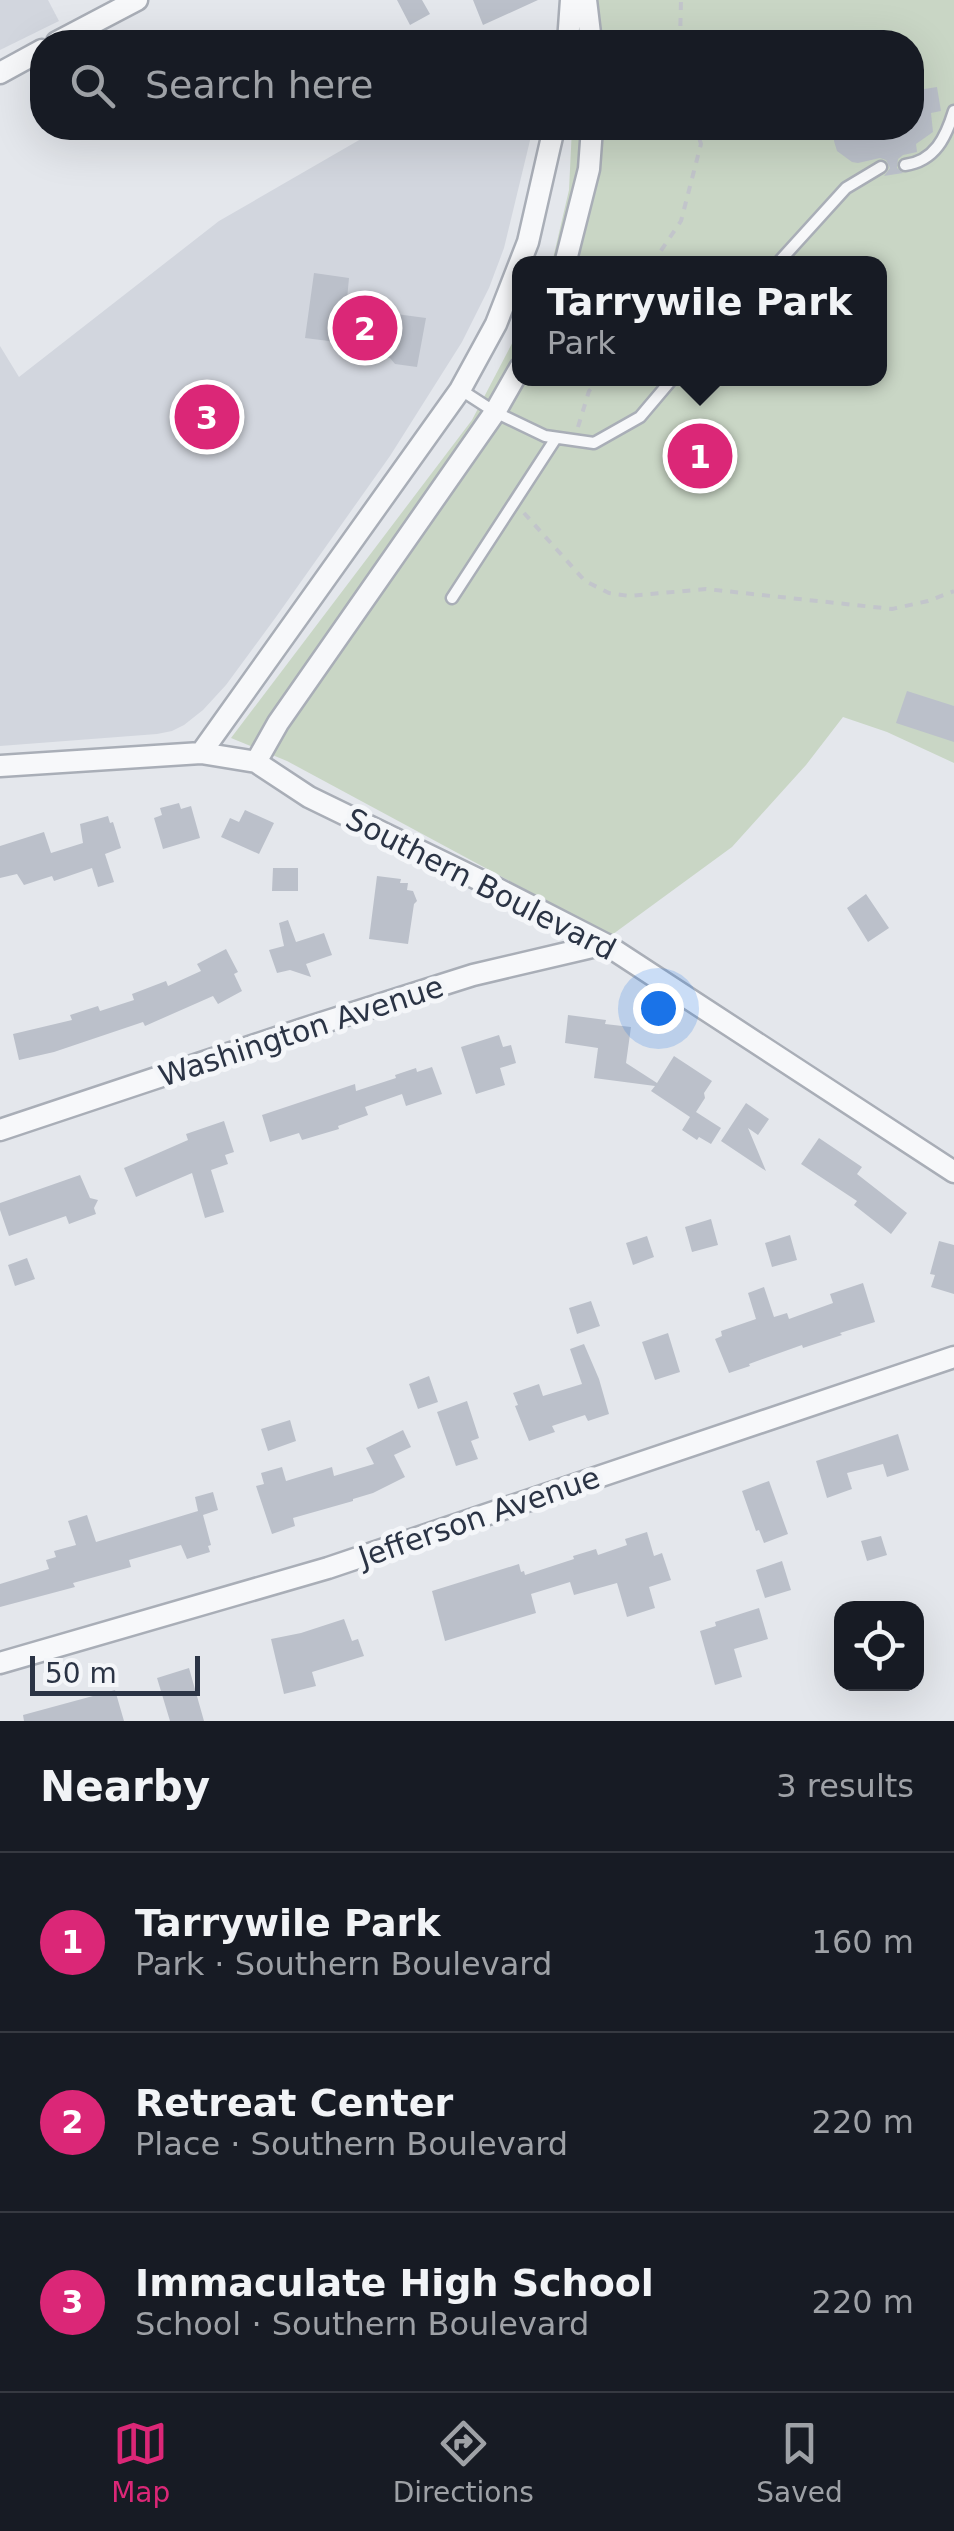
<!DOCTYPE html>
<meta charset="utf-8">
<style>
:root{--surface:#171b24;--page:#20242c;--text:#f1f3f6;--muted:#9ea1a6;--line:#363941;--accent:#db2777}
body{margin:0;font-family:"DejaVu Sans",sans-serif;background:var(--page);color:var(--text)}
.controls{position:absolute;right:30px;bottom:30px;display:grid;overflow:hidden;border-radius:20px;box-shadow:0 10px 40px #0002}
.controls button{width:90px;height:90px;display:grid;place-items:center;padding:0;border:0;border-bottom:2px solid var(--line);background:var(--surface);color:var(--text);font:50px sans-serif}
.scale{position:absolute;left:30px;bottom:25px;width:170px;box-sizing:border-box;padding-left:10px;border:5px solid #2b3445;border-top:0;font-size:28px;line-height:35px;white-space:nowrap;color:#2b3445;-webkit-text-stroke:8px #f4f6f9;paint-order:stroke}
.you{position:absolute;left:658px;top:1008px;width:35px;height:35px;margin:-25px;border:8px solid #fff;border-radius:50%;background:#1a73e8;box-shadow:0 0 0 15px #1a73e833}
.badge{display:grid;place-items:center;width:65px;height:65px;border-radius:50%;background:var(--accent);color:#fff;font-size:32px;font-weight:700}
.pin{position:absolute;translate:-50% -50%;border:5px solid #fff;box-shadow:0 2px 10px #0006}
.popup{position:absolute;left:512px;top:256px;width:375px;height:130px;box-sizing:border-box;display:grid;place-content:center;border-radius:20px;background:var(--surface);filter:drop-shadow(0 2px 8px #0005);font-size:32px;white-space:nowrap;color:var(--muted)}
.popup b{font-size:38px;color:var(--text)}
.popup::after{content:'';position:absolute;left:50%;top:100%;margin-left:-20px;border:20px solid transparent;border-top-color:var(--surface)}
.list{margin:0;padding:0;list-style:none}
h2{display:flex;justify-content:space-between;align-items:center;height:130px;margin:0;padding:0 40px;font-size:42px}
h2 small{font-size:32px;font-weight:400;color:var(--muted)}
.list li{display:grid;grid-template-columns:65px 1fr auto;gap:30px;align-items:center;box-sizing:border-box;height:180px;padding:0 40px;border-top:2px solid var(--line)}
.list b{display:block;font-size:38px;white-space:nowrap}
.list p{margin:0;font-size:32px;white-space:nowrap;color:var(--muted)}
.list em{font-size:32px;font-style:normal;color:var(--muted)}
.icon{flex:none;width:55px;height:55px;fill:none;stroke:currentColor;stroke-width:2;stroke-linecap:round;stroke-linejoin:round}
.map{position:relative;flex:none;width:954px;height:1721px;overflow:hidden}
.search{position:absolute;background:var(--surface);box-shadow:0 10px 40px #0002;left:30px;right:30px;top:30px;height:110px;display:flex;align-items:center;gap:25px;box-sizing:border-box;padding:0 35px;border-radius:40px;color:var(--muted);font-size:38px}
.sheet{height:670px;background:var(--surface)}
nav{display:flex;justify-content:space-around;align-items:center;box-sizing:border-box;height:140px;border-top:2px solid var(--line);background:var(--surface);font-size:28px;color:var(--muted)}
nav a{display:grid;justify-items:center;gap:5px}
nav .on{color:var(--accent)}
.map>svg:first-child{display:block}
.built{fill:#d2d6de}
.green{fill:#c9d6c5}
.building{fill:#bbc0ca}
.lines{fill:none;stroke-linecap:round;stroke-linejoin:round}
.lane-casing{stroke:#a9aeb7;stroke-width:15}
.street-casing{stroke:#a9aeb7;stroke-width:25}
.path{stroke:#c2c5cb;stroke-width:4;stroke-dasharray:8 8;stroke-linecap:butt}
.lane{stroke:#f7f8fa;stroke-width:10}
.street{stroke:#f7f8fa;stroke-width:20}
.labels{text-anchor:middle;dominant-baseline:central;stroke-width:10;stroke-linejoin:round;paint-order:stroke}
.street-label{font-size:30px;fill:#2b3445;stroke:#f4f6f9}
</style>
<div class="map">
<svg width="954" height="1721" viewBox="0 0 954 1721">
<rect width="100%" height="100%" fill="#e4e7ec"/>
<path class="built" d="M0,0H48L59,21L0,50Z
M380,128H533L504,248L489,288L462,342L390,456L276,617L226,685L203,710L184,725L172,731L157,734L0,746V346L19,377L219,221Z"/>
<path class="green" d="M570,0H954V763L887,732L843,717L806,765L732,847L609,937L565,911L287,761L231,738L472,420L520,328V378H880V264L552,263L569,190L572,128H912V42H575Z"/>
<path class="building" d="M397,0H422L430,14L410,25Z
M473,0H538L483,25Z
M937,87L941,111L931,113L933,132L916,144L917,152L903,155L898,159L897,168L903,173L884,176L890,168L886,160L880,158L858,163L852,162L837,151L834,141L836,128H912V91Z
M314,273L349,278L347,299L353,300L351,308L426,318L417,367L395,364L390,358L359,354L360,345L305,338Z
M907,691L954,706V742L896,723Z
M179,803L181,809L191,806L200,838L163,849L154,818L162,815L160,808Z
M245,810L274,823L259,854L221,837L230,818L239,822Z
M108,816L110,823L113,822L121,848L105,854L114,882L98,887L92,868L54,881L52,876L24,885L17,874L0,878V846L44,832L51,853L83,843L80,824Z
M273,868H298V891H272Z
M377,876L401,879L400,883H408L407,890L413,891L417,901L414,904L408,944L369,939Z
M866,894L889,928L868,942L847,908Z
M288,920L296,942L324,933L332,955L306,964L311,977L290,970L277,973L269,950L284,946L279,923Z
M226,949L238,972L234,974L242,991L218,1004L213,996L145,1026L143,1022L54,1052L19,1060L13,1034L72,1020L70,1015L98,1006L100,1011L134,1000L132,994L166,981L168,986L201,971L197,964Z
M568,1015L606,1020L605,1024L631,1027L626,1063L657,1083L674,1056L712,1081L704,1093L705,1098L696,1112L721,1128L711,1144L699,1137L697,1140L682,1130L690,1117L651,1091L655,1086L594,1078L598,1048L565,1043Z
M499,1035L503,1047L511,1045L516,1063L500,1068L505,1085L476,1094L461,1047Z
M432,1067L442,1094L406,1106L402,1094L365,1107L368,1115L338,1126L339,1129L302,1140L299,1133L270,1142L262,1115L355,1084L356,1091L396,1078L395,1075L416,1068L417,1072Z
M746,1103L769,1119L758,1135L748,1128L766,1171L721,1141Z
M224,1121L234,1152L225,1155L228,1164L211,1170L224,1212L205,1218L192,1173L136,1197L124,1168L188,1140L186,1134Z
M819,1138L862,1167L857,1174L907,1213L891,1234L854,1205L857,1201L801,1164Z
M80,1175L90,1198L98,1200L94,1208L96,1214L69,1224L66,1216L9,1236L0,1210V1203Z
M711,1219L718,1245L692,1252L685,1227Z
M790,1235L797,1260L772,1267L765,1243Z
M647,1236L654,1257L633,1265L626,1243Z
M939,1241L954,1245V1294L931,1287L935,1275L930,1274Z
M27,1258L35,1279L15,1286L8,1265Z
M863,1283L875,1322L840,1333L842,1335L803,1348L802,1345L749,1364L750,1366L729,1373L715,1339L722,1336L721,1331L756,1319L748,1293L764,1287L774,1317L787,1313L789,1319L833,1303L830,1294Z
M591,1301L600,1326L577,1334L569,1308Z
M668,1333L680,1372L655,1380L642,1342Z
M584,1344L599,1379L609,1414L588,1421L585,1415L552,1426L555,1432L529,1441L515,1406L518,1405L513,1393L539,1384L543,1396L582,1384L570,1349Z
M429,1376L438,1402L418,1409L409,1384Z
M467,1401L479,1438L471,1441L478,1459L456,1466L437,1412Z
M290,1420L296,1441L268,1451L261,1429Z
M403,1430L411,1447L394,1455L405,1477L373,1493L353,1499V1501L293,1518L295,1526L272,1534L256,1486L264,1484L261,1473L282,1467L286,1481L332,1467L334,1476L374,1464L366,1448Z
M898,1434L909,1470L887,1477L883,1464L847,1473L852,1489L827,1498L816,1461Z
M769,1481L788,1534L764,1543L759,1530L756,1531L742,1491Z
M213,1492L218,1510L203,1515L211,1545L208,1546L210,1552L187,1559L181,1545L129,1560L131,1567L73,1583L75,1587L0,1607V1584L49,1569L46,1560L56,1557L54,1551L76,1545L68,1521L87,1515L96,1542L198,1511L195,1497Z
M647,1532L654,1556L662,1553L671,1580L649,1587L655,1608L627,1617L617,1583L574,1595L570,1582L531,1594L536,1613L445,1641L432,1591L519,1564L521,1572L524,1571L525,1575L574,1559L573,1556L596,1549L598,1555L627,1545L625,1539Z
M881,1536L887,1555L867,1561L861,1541Z
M782,1561L791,1590L765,1598L756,1570Z
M759,1608L768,1639L734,1649L742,1677L715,1685L700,1631L716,1626L715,1622Z
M344,1619L352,1641L358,1639L364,1656L312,1672L316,1686L284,1694L271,1639L301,1633Z
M189,1668L204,1721H170L157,1678Z
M115,1690L124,1721H24L23,1715Z"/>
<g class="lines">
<g class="lane-casing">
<path id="lane" d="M905,165C935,161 946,137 954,111
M777,264L846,188L881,167
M461,390L495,412L545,436L594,443L640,417L673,378
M452,598L556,438"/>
</g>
<g class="street-casing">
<path id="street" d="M586,0L591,42
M57,42L137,0
M568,42L571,0
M0,73L42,50
M565,264L589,169L592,128
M201,753L460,390L496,324L528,242L554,128
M256,762L278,723L495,412L520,368
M0,766L201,753L256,762L309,797L496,888L605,944L954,1172
M0,1130L312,1026L473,975L605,944
M0,1663L328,1568L954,1357"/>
</g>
<path class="path" d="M680,42L681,0
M652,264L681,221L701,144L696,128
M578,427L589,391L601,378
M524,513L585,581L609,593L629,596L706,589L892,609L928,601L954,591"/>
<use href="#lane" class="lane"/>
<use href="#street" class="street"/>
</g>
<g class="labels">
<g class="street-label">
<text transform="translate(481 884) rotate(27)">Southern Boulevard</text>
<text transform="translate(301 1031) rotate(-18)">Washington Avenue</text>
<text transform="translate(479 1517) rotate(-19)">Jefferson Avenue</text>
</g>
</g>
</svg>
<div class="controls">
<button><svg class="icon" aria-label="locate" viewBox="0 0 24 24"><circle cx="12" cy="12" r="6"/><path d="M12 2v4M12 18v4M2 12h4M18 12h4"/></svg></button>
</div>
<div class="scale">50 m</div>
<div class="you"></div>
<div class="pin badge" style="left:700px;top:456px">1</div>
<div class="popup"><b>Tarrywile Park</b>Park</div>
<div class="pin badge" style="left:365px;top:328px">2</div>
<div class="pin badge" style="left:207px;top:417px">3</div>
<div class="search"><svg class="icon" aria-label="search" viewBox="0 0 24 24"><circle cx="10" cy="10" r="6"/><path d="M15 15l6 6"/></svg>Search here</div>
</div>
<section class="sheet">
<h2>Nearby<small>3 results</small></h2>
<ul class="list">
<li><span class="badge">1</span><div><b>Tarrywile Park</b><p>Park · Southern Boulevard</p></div><em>160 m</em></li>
<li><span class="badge">2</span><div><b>Retreat Center</b><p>Place · Southern Boulevard</p></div><em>220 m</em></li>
<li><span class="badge">3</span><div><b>Immaculate High School</b><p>School · Southern Boulevard</p></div><em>220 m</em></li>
</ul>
</section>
<nav>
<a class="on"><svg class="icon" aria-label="map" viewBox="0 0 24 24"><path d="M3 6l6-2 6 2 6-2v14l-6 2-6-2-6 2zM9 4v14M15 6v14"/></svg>Map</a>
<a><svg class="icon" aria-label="directions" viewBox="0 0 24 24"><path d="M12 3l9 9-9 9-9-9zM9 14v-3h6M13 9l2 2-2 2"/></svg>Directions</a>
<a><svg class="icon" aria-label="saved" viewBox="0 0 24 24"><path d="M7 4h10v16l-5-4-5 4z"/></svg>Saved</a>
</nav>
